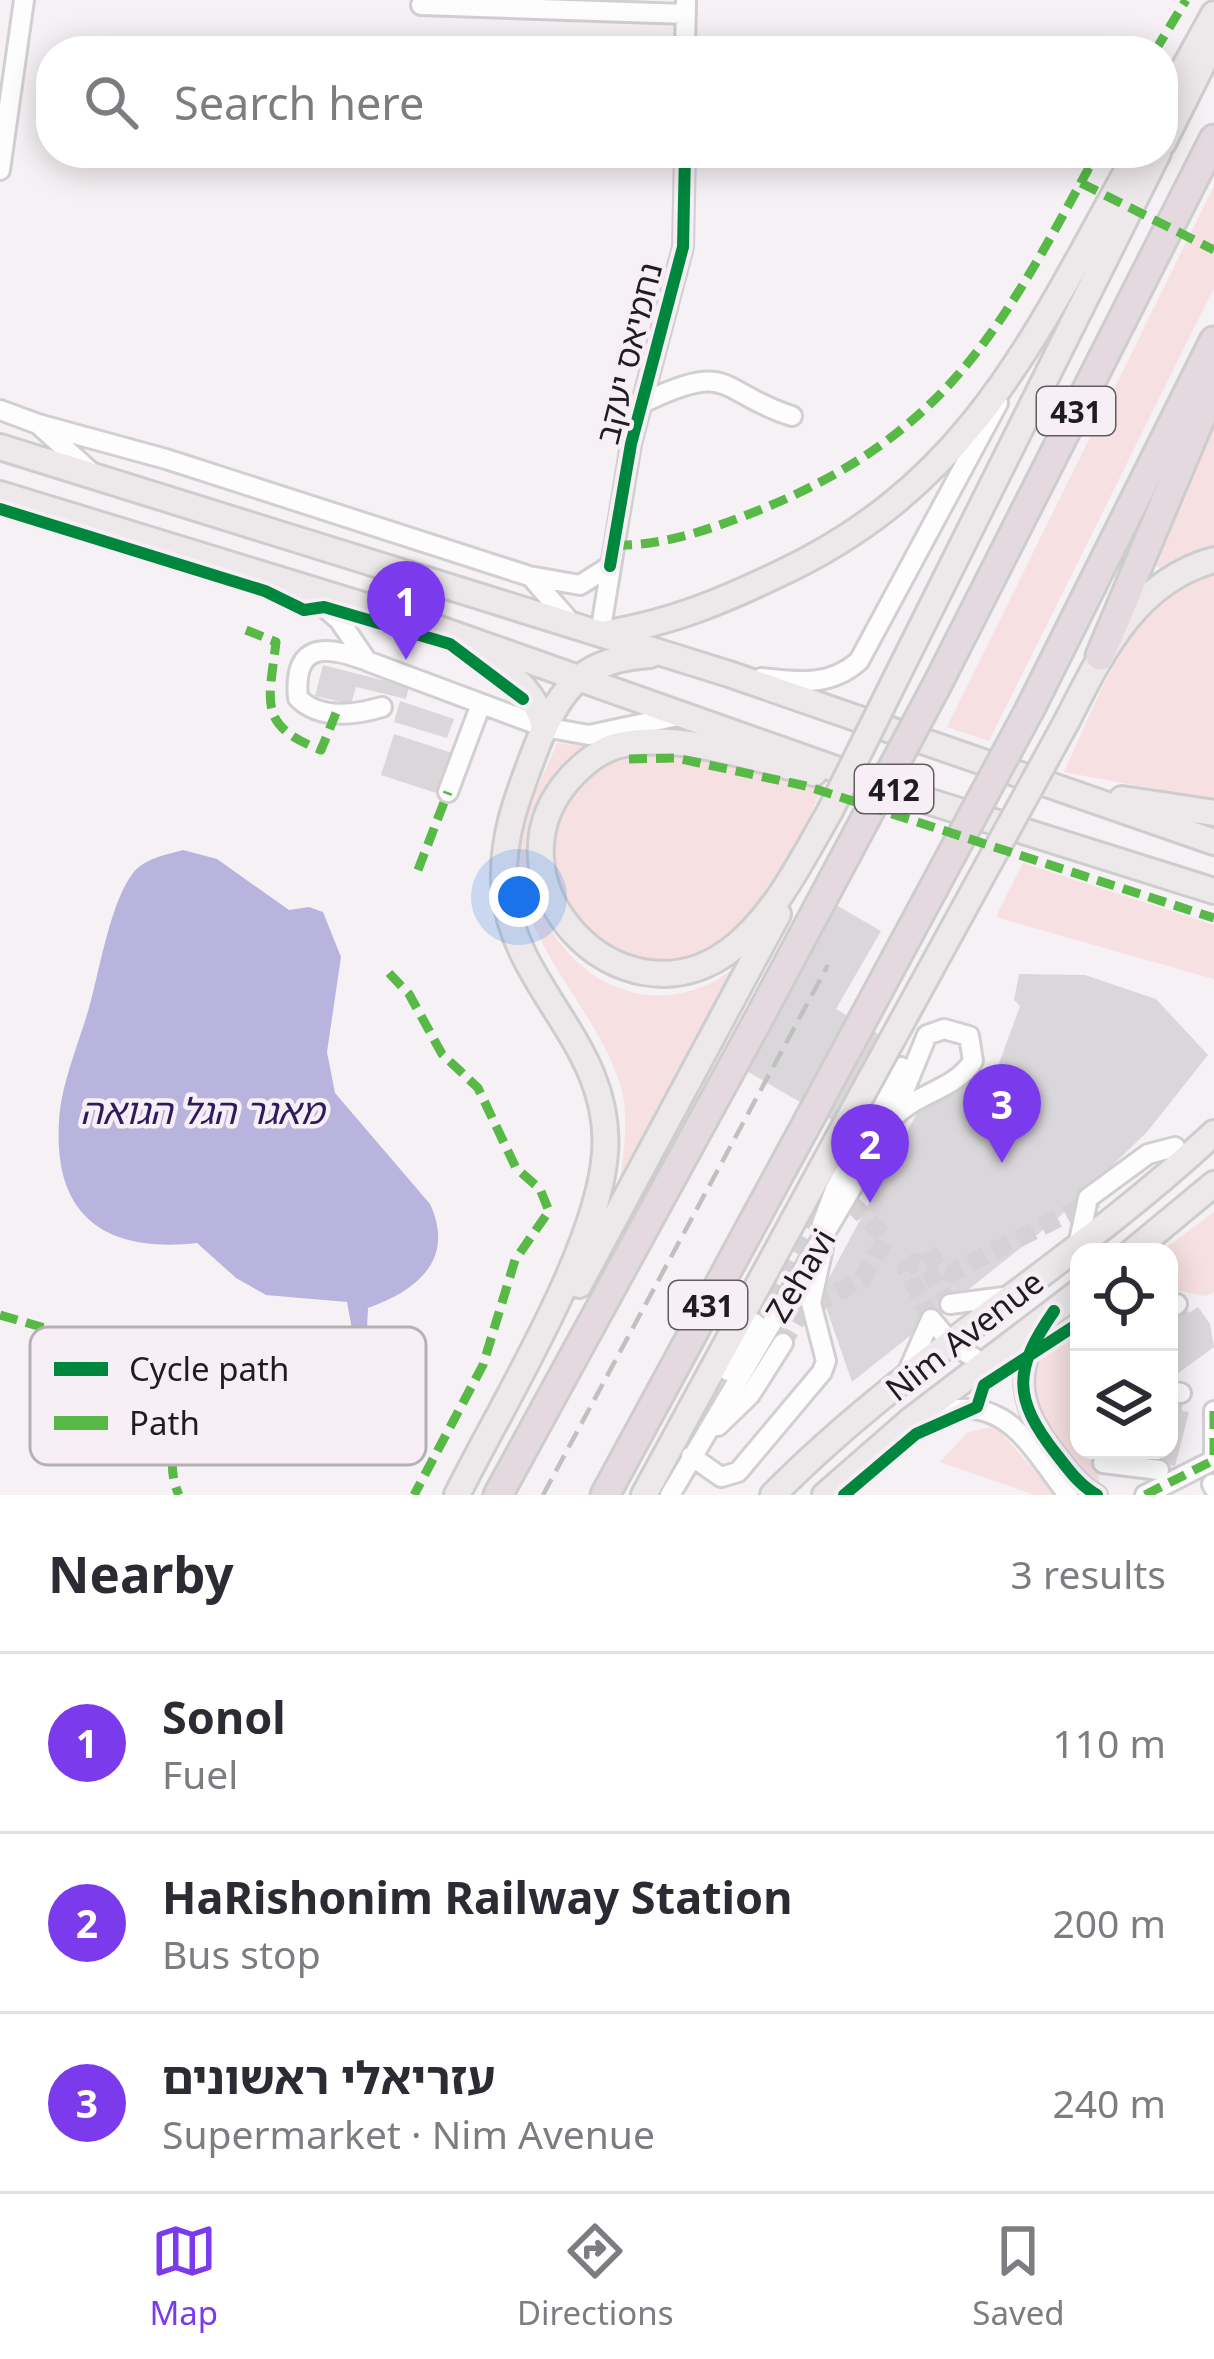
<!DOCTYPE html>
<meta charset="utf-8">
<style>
:root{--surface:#fff;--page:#f7f7f7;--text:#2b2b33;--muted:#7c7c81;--line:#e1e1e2;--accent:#7c3aed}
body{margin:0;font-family:"Noto Sans","Noto Sans Hebrew",sans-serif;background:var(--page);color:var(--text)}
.controls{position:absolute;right:36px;bottom:36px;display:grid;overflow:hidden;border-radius:24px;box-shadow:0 6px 30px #0003}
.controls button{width:108px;height:108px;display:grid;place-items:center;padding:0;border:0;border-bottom:3px solid var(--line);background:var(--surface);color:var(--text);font:60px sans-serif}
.you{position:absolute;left:519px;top:897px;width:42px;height:42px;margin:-30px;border:9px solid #fff;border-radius:50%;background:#1a73e8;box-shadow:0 0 0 18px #1a73e833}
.badge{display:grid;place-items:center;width:78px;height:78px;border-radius:50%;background:var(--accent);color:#fff;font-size:39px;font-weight:700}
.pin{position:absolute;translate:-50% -99px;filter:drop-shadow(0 3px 6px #0008)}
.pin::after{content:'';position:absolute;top:63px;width:42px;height:36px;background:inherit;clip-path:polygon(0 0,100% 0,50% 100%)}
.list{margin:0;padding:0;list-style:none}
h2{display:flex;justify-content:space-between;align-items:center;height:156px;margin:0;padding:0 48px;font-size:51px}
h2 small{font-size:39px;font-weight:400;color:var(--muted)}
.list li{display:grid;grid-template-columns:78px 1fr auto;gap:36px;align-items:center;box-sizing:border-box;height:180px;padding:0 48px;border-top:3px solid var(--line)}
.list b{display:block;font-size:45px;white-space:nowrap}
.list p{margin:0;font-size:39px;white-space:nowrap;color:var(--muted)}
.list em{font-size:39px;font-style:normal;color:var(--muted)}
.icon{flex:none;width:66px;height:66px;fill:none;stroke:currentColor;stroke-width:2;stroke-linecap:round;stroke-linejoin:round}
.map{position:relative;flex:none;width:1214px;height:1495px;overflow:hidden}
.search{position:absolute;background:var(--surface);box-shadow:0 6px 30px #0003;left:36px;right:36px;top:36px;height:132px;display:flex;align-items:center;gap:30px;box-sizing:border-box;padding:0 42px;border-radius:48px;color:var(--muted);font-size:45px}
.sheet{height:696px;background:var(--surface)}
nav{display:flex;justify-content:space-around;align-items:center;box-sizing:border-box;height:168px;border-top:3px solid var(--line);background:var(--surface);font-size:33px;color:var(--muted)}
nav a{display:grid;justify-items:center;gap:6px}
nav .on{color:var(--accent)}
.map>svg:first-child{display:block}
.green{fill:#f6e0e1}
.water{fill:#b9b4de}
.building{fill:#dad7da}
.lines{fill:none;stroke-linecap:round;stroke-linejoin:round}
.minor-tunnel{stroke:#d5d1d4;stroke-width:18;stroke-dasharray:18 9;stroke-linecap:butt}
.minor-casing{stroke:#d2cfd2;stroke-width:24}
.major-casing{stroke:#cecdce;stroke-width:30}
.highway-casing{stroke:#cecdce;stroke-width:33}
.minor{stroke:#fefdfd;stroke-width:18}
.major{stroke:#ede8ea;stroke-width:24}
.highway{stroke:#e4d9de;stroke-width:27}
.rail{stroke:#c1c0c1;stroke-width:4.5;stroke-dasharray:18 9;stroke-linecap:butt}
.major-bridge-casing{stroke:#cecdce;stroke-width:30;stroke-linecap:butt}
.highway-bridge-casing{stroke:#cecdce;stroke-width:33;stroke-linecap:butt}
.major-bridge{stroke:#ede8ea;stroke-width:24}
.highway-bridge{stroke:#e4d9de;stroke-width:27}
.quiet{stroke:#58b947;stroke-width:9;stroke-dasharray:18 9;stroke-linecap:butt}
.cycleway-casing{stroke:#f7eff5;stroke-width:20}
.cycleway{stroke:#00873e;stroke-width:12}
.labels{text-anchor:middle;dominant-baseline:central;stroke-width:9;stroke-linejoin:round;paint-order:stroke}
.shield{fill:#f7eff5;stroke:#605c5f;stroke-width:3}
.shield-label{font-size:30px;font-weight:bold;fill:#201d1f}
.street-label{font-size:33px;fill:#201d1f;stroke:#f7eff5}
.water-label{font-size:36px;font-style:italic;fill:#2c1c5f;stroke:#f7eff5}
.key{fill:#f7eff5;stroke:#b6b0b5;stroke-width:3}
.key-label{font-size:33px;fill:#201d1f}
</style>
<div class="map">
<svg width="1214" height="1495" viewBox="0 0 1214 1495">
<rect width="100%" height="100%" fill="#f5f1f4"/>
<path class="green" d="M1214,186V288L989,741L947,727Z
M1214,416V549L1163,570L1152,564Z
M1214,574V800L1064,772C1099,699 1129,600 1214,574Z
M557,743L583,746C443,873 612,1076 741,962L620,1181C624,1148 630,1113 619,1081C592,1001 519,945 519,856C519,818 543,778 557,743Z
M632,753L684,755L824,785C798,840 774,909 721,945C594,1030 461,805 632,753Z
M1023,863L1214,925V979L996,917Z
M1214,1212V1292L1206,1296L1169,1289V1252H1160Z
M1079,1313V1450H1096L1099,1482L1092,1483C1080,1475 1071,1460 1062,1447C1021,1391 1020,1357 1079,1313Z
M991,1427L1001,1433L1057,1495H1035L940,1462L967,1433Z"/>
<path class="water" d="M183,850L217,859L289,910L309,907L323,912L341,957L327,1052L335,1093L430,1204C456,1260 416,1291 368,1308L367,1328L352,1329L347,1302L266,1295L236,1278L197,1243C107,1253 53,1218 59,1121C61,1083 80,1041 90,1004C100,968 111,901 133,873C145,858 166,855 183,850Z"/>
<path class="building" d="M323,665L409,687L406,699L356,687L351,704L315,696Z
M400,701L454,719L447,738L394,722Z
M394,734L452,753L439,794L381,775Z
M829,901L881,931L836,1009L897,1045L849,1130L736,1065Z
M1019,974L1085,975L1156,999L1208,1055L1147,1132L1057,1219L852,1382L821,1293L917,1113L997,1069L1020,1006L1014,1000Z
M1185,1307L1189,1313L1198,1307L1210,1324L1214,1347L1173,1377L1169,1319Z
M1169,1398L1183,1401L1182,1411L1189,1412L1175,1466L1149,1462L1151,1450H1169Z"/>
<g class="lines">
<path class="minor-tunnel" d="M928,1251L937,1266L951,1273L1096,1199
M931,1319L906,1269L915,1262L929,1271L950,1304
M755,1323L822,1207L852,1204L886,1238L862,1280L802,1311L783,1343"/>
<g class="minor-casing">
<path id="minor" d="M421,5L686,14
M685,51L686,0
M0,170L24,0
M647,401C733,360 719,393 792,416
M0,410L38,424L92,473
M38,424L166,459L529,576L580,585L610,566
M532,578L573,625
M304,590L339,620L367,661L544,727L589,735L678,716
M600,634L631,444L683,247L685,153
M362,659C324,645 293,644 298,698C320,720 355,715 382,707
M761,678C797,682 830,687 859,661L998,403
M448,792L481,704
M822,1224L835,1189L901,1067
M1078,1246L1088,1198L1148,1154L1175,1147
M950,1304L1004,1297
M1169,1309L1177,1304
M931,1319L951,1343L985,1365
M1046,1323C1011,1372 1021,1410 1056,1454C1068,1470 1079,1485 1097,1495
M909,1369L931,1319
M728,1371L755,1323
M1169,1391L1181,1393
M1214,1411V1455
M922,1417C1002,1388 1025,1438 1068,1495
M718,1426L750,1395L783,1343
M691,1456L721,1477L738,1472L822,1372L826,1361L811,1303L823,1248
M1103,1463L1159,1470
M1212,1484L1214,1488
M670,1495L893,1118L927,1035L944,1029L969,1036L973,1061C954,1091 917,1092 893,1118
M1145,1495L1214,1460"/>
</g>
<g class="major-casing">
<path id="major" d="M1163,106L1214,14
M1163,143L1214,41
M0,447L729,674L1214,842
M0,494L428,625L915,797L1214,891
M608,633C672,622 721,602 779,574C974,483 1037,331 1137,153
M471,651C506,671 534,686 544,727
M899,672L1158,153
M1068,719C1102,652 1136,581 1214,560
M814,773C757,760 684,733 625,744C604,747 585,762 571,777C478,879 619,1032 729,951C775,917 802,859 830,811
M1122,799L1214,813
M1132,1252L1214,1184
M579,1285L778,914
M457,1495C502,1404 598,1250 605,1153C613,1046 515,990 505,893C499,840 519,792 538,743C562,684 586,659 650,655
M644,1495L842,1131
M773,1495C907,1359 1075,1263 1214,1133
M825,1495L911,1420L1079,1292"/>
</g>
<g class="highway-casing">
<path id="highway" d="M1100,656L1214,386
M938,683L1214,139
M1030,709L1214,341
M498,1495L758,1020
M605,1495L812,1114"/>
</g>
<use href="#minor" class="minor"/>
<use href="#major" class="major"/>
<use href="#highway" class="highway"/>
<path class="rail" d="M543,1495L828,965"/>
<g class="major-bridge-casing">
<path id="major-bridge" d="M830,811L899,672
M842,1131L1068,719"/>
</g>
<g class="highway-bridge-casing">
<path id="highway-bridge" d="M758,1020L938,683
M812,1114L1030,709"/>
</g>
<use href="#major-bridge" class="major-bridge"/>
<use href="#highway-bridge" class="highway-bridge"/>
<path class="quiet" d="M1155,51L1186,0
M1081,183L1214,250
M614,545C661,547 714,528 757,511C950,434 1003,325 1097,153
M246,630L276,642C269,703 257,725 321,750L336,713
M629,759L676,758L806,786L1214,918
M418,870L448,792
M389,973L409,994L442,1054L478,1088L516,1168L540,1189L549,1211L515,1260L483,1365L414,1495
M0,1315L155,1360C204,1396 156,1448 179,1495
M1214,1411V1455
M1145,1495L1214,1460"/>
<g class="cycleway-casing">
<path id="cycleway" d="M0,509L265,591L304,610L324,607L450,644L523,699
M610,566L631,444L683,247L685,153
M1054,1311C1013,1370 1012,1398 1057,1455C1069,1470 1079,1485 1097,1495
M844,1495L916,1434L977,1407L984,1385L1079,1323"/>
</g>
<use href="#cycleway" class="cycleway"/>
</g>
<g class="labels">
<g class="shield">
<rect x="1037" y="387" width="78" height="48" rx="9"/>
<rect x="855" y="765" width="78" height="48" rx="9"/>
<rect x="669" y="1281" width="78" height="48" rx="9"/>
</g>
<g class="shield-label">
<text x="1076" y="411">431</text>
<text x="894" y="789">412</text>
<text x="708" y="1305">431</text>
</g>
<g class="street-label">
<text transform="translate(628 353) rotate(-76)">נחמיאס יעקב</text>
<text transform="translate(800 1275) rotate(-59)">Zehavi</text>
<text transform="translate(964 1335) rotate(-38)">Nim Avenue</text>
</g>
<g class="water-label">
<text x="202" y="1110">מאגר הגל הגואה</text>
</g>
</g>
<rect x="30" y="1327" width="396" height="138" rx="18" class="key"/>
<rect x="54" y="1362" width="54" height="14" fill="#00873e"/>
<rect x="54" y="1416" width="54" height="14" fill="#58b947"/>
<g class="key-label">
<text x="129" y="1381">Cycle path</text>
<text x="129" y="1435">Path</text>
</g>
</svg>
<div class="controls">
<button><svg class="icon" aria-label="locate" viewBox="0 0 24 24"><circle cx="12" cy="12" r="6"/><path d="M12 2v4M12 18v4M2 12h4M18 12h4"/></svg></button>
<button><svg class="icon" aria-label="layers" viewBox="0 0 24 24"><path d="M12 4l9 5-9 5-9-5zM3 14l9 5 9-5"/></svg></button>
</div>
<div class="you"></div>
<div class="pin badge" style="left:406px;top:660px">1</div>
<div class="pin badge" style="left:870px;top:1203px">2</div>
<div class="pin badge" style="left:1002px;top:1163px">3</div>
<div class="search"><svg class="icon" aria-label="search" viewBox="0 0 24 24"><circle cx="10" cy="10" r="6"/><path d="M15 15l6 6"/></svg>Search here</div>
</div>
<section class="sheet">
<h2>Nearby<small>3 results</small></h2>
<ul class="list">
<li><span class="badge">1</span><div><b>Sonol</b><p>Fuel</p></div><em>110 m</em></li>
<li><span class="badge">2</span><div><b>HaRishonim Railway Station</b><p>Bus stop</p></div><em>200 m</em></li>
<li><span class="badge">3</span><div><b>עזריאלי ראשונים</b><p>Supermarket · Nim Avenue</p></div><em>240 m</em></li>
</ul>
</section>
<nav>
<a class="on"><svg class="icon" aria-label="map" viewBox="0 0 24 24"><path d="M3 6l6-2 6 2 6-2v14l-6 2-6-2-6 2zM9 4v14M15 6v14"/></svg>Map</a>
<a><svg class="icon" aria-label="directions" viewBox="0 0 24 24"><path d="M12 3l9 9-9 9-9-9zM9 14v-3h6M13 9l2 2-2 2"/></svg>Directions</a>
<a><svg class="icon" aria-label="saved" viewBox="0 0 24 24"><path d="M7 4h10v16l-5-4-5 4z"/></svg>Saved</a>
</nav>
